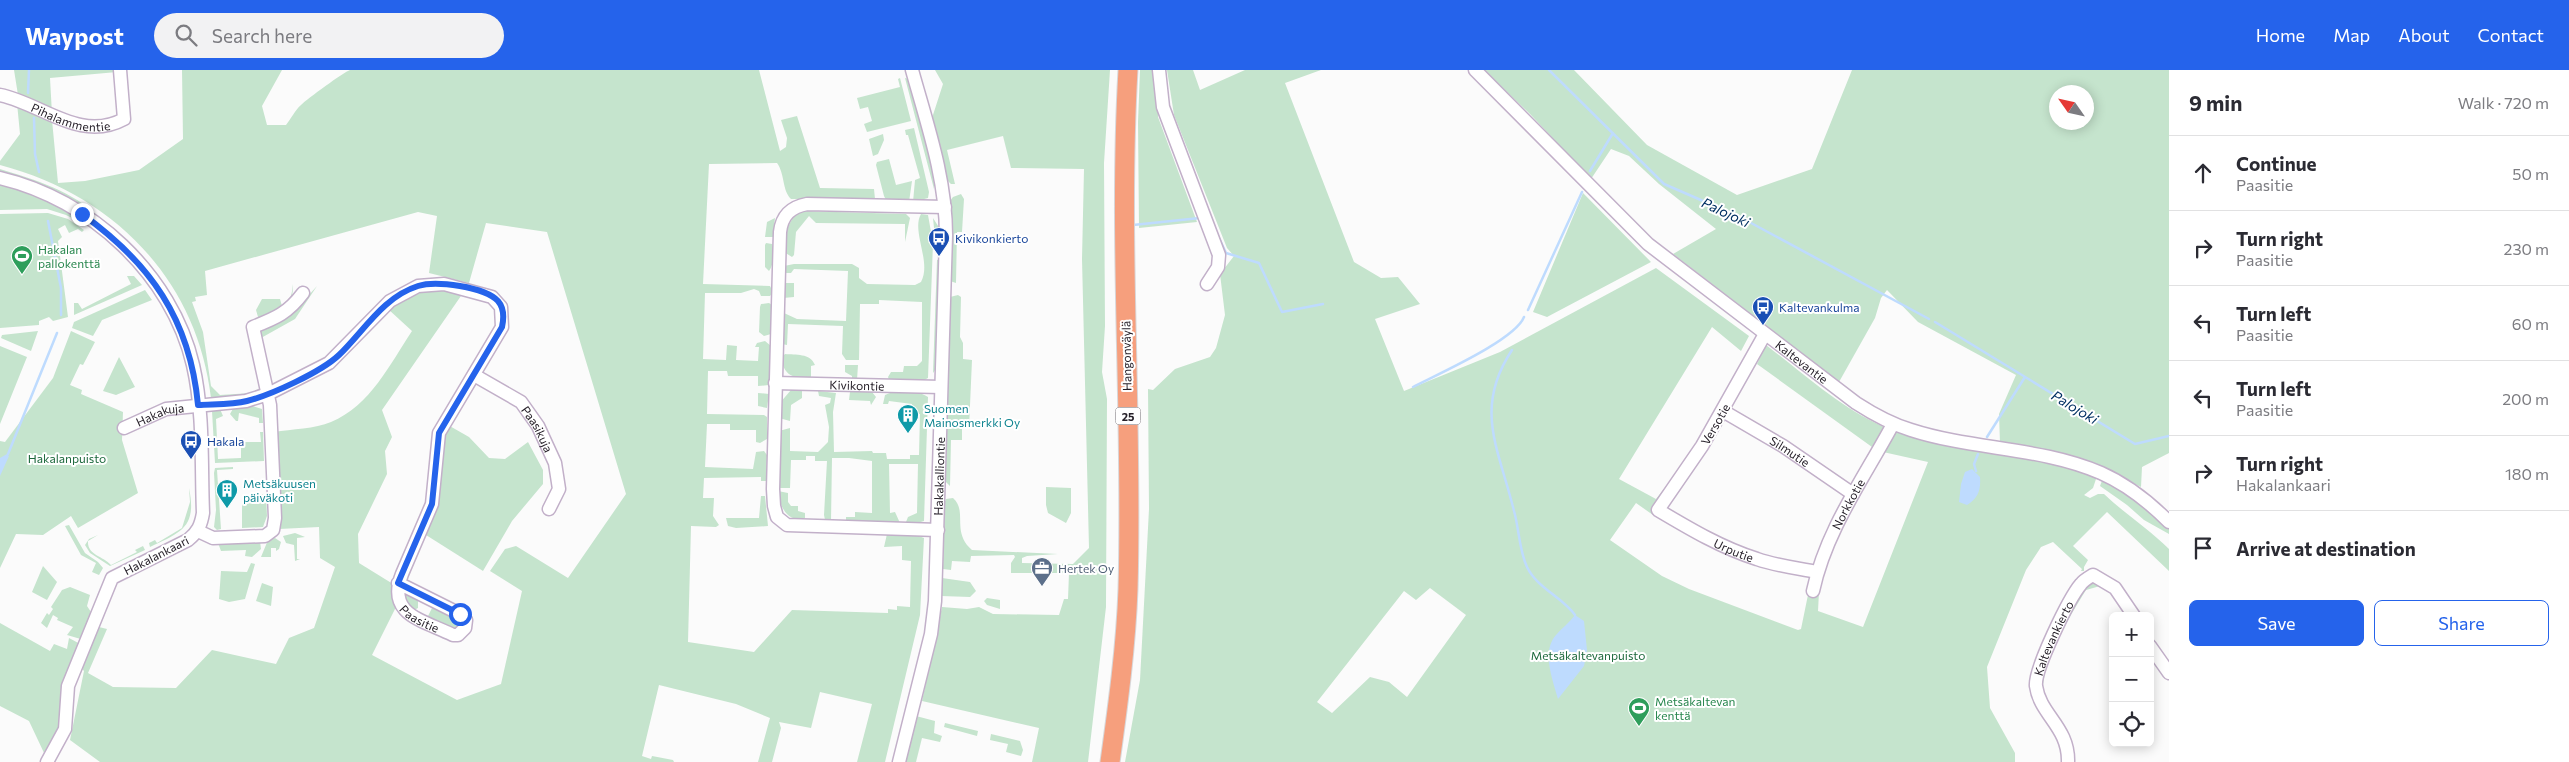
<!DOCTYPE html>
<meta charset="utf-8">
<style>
:root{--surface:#fff;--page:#f2f2f3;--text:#2b2b33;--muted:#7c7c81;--line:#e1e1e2;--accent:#2563eb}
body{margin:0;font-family:Commissioner,sans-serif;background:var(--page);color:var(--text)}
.controls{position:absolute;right:15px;bottom:15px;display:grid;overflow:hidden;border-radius:8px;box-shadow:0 2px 12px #0003}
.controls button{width:45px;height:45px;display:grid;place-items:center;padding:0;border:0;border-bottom:1px solid var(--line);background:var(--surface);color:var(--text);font:25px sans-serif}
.compass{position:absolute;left:2049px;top:15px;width:45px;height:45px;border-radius:50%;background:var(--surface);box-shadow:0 2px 12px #0003;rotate:304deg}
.stop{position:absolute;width:15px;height:15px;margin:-11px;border:4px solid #2563eb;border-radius:50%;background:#fff}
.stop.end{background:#2563eb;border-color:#fff;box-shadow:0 1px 5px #0008}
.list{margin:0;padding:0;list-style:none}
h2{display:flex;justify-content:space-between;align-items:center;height:65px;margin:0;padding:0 20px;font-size:21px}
h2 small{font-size:16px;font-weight:400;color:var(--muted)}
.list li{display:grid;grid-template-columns:32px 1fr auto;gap:15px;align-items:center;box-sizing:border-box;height:75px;padding:0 20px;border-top:1px solid var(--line)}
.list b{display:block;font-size:19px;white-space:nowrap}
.list p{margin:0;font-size:16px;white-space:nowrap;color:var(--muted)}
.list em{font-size:16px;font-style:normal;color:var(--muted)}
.actions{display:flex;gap:10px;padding:15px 20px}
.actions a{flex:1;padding:11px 0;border:1px solid var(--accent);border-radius:8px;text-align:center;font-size:18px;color:var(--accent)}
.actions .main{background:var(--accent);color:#fff}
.icon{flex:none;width:28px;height:28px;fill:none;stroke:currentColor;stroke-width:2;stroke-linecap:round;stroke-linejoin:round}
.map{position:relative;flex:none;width:2169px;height:692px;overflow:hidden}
header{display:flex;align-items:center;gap:30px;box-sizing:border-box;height:70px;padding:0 25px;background:var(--accent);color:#fff}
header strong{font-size:24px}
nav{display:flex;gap:28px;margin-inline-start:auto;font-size:18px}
.search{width:350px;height:45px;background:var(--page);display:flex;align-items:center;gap:12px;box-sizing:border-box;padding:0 18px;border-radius:28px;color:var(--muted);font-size:19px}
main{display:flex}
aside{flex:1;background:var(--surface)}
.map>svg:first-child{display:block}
.green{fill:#c5e4cd;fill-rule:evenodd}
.water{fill:#bedbfe}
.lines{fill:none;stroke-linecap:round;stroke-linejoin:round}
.stream{stroke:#bedbfe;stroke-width:2.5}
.minor-casing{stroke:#c2b0c9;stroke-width:15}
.highway-casing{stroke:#d8d7d9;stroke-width:21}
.minor{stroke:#fff;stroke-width:12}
.highway{stroke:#f69f7d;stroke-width:19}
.route{stroke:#2563eb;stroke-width:6}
.labels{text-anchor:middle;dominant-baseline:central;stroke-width:4;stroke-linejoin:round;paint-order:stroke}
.shield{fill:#fff;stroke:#68646a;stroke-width:1}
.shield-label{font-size:11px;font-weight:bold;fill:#27212a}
.street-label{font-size:12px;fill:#27212a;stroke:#fff}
.transit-label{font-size:12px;fill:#164399;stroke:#fff;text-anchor:start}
.leisure-label{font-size:12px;fill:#27864d;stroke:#fff;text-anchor:start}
.culture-label{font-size:12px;fill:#0d838f;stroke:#fff;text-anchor:start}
.park-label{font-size:12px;fill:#1c683c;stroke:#fff}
.service-label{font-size:12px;fill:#4e5e75;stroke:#fff;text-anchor:start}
.water-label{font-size:14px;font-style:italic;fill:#003062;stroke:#fff}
</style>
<header>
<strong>Waypost</strong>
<div class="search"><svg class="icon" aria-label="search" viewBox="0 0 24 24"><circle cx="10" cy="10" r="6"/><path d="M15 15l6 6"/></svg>Search here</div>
<nav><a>Home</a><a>Map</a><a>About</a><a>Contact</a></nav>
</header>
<main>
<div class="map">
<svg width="2169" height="692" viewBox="0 0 2169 692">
<rect width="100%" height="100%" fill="#fbfbfb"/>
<path class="green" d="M14,0H117V2L50,8L52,44L18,25Z
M182,0H282L262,36L267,55H286C291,49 295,40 301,35C307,29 344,2 350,0H759L780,81L786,77L787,68L781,50L797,46L820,118L874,119L875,129H791C782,120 785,104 777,93L709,94L703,214L770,216L773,222L770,226H761L759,221L754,219L741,223H705L703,289L726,290L727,275L737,276L736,290L758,291L759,277H755L757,273L765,271L771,276L769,315L758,316V306H728L727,301H708L707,344L764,345L767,347V369L760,373L756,372V360H730V354H707L705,397L753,399L756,382L764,381L767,385L766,411H761V407L704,408L703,428H714L713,446L719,455L716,457L691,456L688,572L754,582L792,540L888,543V539L897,540V536L910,537L911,491L902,490V476L884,477L887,464L916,465L924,468L920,545L885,692H857L872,634L820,622L811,658L779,652L781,658L772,692H758L770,648L736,634L659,615L642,686L651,689L652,686L673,690L674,692H100L70,670L84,601L80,596L99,557L107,559L88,603L113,617L176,618L212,580L276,594L289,568L314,558L335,497L320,488L319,457L279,459L274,362C292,359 315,359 331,352C370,336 390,294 412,261L388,239C417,219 427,216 463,223L382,340L392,367L385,381L387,404L358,464L359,493L393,514L392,526L396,537L372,585L457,630L501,614L522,521L490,501L505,479L516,476L568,508L626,424L547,162L486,153L469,213L429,203L437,146L418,142L205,201L207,225L195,227L196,231L192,232L203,262L211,316L220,325L251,323L262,317L254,324L211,328C197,210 114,125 0,95V91L20,64L17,33L52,50L58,113L85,111L139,100L183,69Z
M935,0H1110L1104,93L1105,256L1102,302L1107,329L1106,537L1088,692H1032L1039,658L922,631L942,537L967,539L979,537L993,544L1059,545L1064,529H1068L1069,503H1011V493L1015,487L1014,485L971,486L970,492L952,491L951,500L943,499L944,434L946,429L953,428C968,441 951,462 972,480L1058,484L1027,486L1022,488V493L1073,494L1089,478L1082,189L1084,99L1011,98L1003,66L947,80L955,114H951L946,109L932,48L943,14Z
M1140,0H1160L1158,47L1197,152L1139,158L1138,52Z
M1167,0H1193L1200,20L1245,0H1321L1285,13L1354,192L1381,208L1398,207L1420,234L1375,249L1404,321L1500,282L1656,198L1749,266L1741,281L1712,257L1619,409L1656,429L1667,415L1669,416L1653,445L1636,433L1610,470L1662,506L1689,519L1798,560L1801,559L1809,520L1819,522L1818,541L1863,557L1928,392L1883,382L1895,361L1898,360L2046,391L2097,406L2093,418L2084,425L2090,428L2098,424H2104C2125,444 2149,459 2169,479V501L2107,442L2073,476L2088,490L2084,497V501H2081L2082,499L2053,472L2041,477L2026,500L1987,597L1990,638L2015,683V692H1125L1140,610L1149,439L1148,319L1153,320L1175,299L1210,287L1216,278L1225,245L1220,204L1234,186L1227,178L1174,45ZM1430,518L1466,545L1407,627L1389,612L1370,607L1332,643L1317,632L1404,521L1416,530Z
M1484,0H1574L1647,75L1737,125L1812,99L1852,0H2169V383L2142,397L2141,417L2108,401L2000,373L1999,344L2016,305L1918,252L1887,220L1881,228L1875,248L1839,312L1673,184L1716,159L1659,114L1629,86L1611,79L1591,109L1530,44ZM2056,22H2086V52H2056Z
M900,8L911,51L867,62L864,54L872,51L868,37L860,39L857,28L900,17L898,9Z
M905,8L909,9L935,105L934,119Z
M914,58L929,122L928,128L913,132L915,110L920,108L908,65H906L905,60Z
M883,64L884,70L878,84L873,86L869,69Z
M889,89L896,115L912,111L909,132L886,130L884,126L876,95L877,92Z
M0,99C33,109 76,122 99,148L33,113L0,102Z
M0,112L58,135L88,156L66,145L47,139L0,140Z
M1583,123L1651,192L1547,247L1533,242Z
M961,124L964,129L962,162H957L956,213L950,211V131L953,127Z
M801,141L906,144L910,148L905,172V154L816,153L809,146L796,162L794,185L792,187L784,182C786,165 786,151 801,141Z
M48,143L68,149L84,160L82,162L78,159L69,163L65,155L58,159L62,167L58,171L68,247L53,251L49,247L39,251V255L0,258V144Z
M921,144L928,145L933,173L928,308L922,311L889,310L888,307L891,302H903L904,296H917L922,291V232L879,230V234H860L859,290H846L842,284L843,256L788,254L787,275L782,274L784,243L797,249L846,251L848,201L794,199L791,203H783L784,196L794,194H852L859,198V208L867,214L915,215L921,212C932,192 911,161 921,144Z
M775,148L773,167H765L767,152Z
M933,148L940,159V180L936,178Z
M766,173L772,174C774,182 774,195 769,201L765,197V175Z
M940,189L936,299L933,303L937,190Z
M127,206H134L142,215L74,245V233H78L82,239L131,214Z
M785,213H794V227L783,228Z
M293,214C294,239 280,239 261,248L258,247L256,240L262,229H280L282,236C291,232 292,223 293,214Z
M317,216L295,249L261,268V261L289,247Z
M145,220L152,230L102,250L93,266L72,258L74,252Z
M958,225L961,227L960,267L963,273V289L972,290L969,358H962V370H951L950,416L944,410L950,227Z
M769,233L772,235L771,264L764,266L759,262L760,237L761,234Z
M38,261L31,281L1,268L2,265Z
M71,261L95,272L83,295L80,294L70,315L82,320L81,324L123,342L122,370L138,423L78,458L71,446L43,465L16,464L0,498V371L5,372L53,308Z
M1766,275C1804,304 1841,338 1884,357L1872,377L1757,294Z
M0,276L27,287L0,354Z
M785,284C796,285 810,283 815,295L811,296V309C794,309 782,305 782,287Z
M119,287L135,317L116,325L103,321Z
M845,295H858L857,310H852V306L845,302Z
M791,320H802V328L791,335L790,351L779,348V334Z
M818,321L836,323L833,342L834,382L872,381L873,383H886L887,389H910V385H919L920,344L912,343V334L889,331L888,334H883L885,325C897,319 916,320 928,327L924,451L914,454L906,452L908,447L917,443L918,394H889L890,443L895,442L900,453L846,451V447H855V442L872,443V391L849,388H832L831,451L825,450L824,445L827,391H815V386H806V390H791L790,418H778L779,361L790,358V381L818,382L828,372L829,357L825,335L830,333L831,328L819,326Z
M850,322H872L876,327L871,335L870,331L849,330Z
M758,323L769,324L767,338L758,336Z
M234,337L252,336L262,339L263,353H259V348L239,343L238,351H236L230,344Z
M220,339L223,346L216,349L218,389L241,388V372H261L260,362H263L264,391L215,393L212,341Z
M448,355L469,367L489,388L505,389L528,372L543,400V414L512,451L483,501L426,465C438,429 437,391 448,355Z
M233,397V399L217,400L221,459L217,460L214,457L216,440L214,403L215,398Z
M2103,408L2145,437L2169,458V464L2144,450L2127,435L2100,416Z
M1046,417L1071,418V443L1066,453L1048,443L1046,435Z
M189,418C197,457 182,462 150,477L149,473L155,470L157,473L182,458L190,432Z
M778,421L788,423V432L791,436H798V441L805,443V448C788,454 779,436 778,421Z
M266,424L267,446L263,457L242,458V426Z
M761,426H765L768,456L736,458L728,456L726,448H759Z
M69,455L85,483L98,492L103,498L99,505L92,502L96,493L81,485L65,456Z
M295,463L305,467L297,468V489H300L295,491L294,475L286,473L283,466Z
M98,465L88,471C87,485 103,486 111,495L137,482L135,480L143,476L145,480L110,496L90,483L85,475L89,469Z
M275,468L281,472L279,479L276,481V478H271V487H261L268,470Z
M260,471L261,479L252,487L245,486L246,480L221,481L218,473Z
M251,493L255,494L245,529L229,532L219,529L221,501L247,502Z
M43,496L57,512L47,530L32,522Z
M942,508L970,512L976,521L970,527L941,526Z
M2092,511L2100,516L2086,520C2070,546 2043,590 2043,619L2040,615C2048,587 2068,527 2092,511Z
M262,513L273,517L271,536L256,531Z
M70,517L90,525L87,536L93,545L84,570L67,565L73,557L57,550L58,548L53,545L47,558L41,553L47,543L49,545L53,539L51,537L62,520Z
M401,521L418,527V538L412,541Z
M987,528L1000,530V539L987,535L984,531Z
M432,538L461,549L458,562L427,548Z
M0,553L50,581L54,574L67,579L69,568L82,575L61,663L45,685L29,651L0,636Z
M916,646L935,651L934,663L942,666L940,672L922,668L916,692H904Z
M945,653L978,661L977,666L944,657Z
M991,664L1020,671L1023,680L1021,686L1006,682L1008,674L990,670Z"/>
<path class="water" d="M7,384L9,386L0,406V388Z
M1972,399L1980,407C1981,420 1978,428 1967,435L1959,432L1961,414L1965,402Z
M1575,545L1584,551L1587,580L1584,596L1558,629C1553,610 1541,582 1556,565C1562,558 1569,553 1575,545Z"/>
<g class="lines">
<path class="stream" d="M1549,0L1664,114L1740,147L1929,249
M28,23L29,0
M34,48L35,84L39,102
M1590,101L1613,63
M48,151L61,218V245
M1133,155L1200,148
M1218,166L1226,183L1259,193L1282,242L1323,234
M1528,240L1582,122
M1935,252L2135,374L2169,366
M1512,280C1473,339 1499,379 1514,441C1519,458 1519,480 1527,497C1537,518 1562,527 1575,545
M1413,317C1438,304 1515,270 1524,247
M1987,367L2025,307
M8,384L57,263
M1976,401L1974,394L1978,384"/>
<g class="minor-casing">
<g id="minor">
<path d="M1159,0L1163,37L1219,185L1218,197L1207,214"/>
<path id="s1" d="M1475,0L1648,174L1856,333C1873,344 1891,354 1911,360C1973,380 2041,377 2101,403C2126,414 2150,433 2169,452"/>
<path id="s2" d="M0,25C41,33 80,73 124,49L120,0"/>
<path d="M0,108C90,129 172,204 193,295C204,343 201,395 203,443C201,455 198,462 188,470L112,508L68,616L65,659L47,692"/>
<path id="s3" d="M1765,264L1702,376L1658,440C1690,459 1722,478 1757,489C1777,496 1797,498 1817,502"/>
<path id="s4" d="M474,305L521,332L538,356L555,393L559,419L549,439"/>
<path id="s5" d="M775,313L941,317"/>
<path id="s6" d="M1723,341L1783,376L1853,424"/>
<path id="s7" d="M124,358L166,339L246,331L268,324L329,293L390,231L418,216L444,214L492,227L501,237L502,257L439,363L432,434L402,504C386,545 423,550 453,565H458L465,558L466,550L460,544L398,513"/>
<path d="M938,460L787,455L777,447L774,436L773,419L780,162C782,145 791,137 807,134L945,137"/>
<path d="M198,461L213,468L265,466L273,460L275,448L270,335L253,257C276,248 288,243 303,223"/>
<path id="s8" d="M1813,521C1826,460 1864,408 1893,354"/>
<path d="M2150,576L2169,603"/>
<path id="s9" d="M899,692L931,564L935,531L946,165C946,108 927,54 912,0"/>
<path id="s10" d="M2068,692C2069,657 2040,645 2036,616C2034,600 2069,528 2081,514C2084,510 2088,508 2093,505L2115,518L2134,546"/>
</g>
</g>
<g class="highway-casing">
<path id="highway" d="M1110,692C1118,635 1126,576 1128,519C1133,346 1118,173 1128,0"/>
</g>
<use href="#minor" class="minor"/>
<use href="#highway" class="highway"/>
</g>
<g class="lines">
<path class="route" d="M82,144C150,193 190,249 198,335C214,334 232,335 247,331C271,325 321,302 339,285C364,261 383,227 418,216C436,210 485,217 498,231C504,238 504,248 502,257L439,363L432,434L398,513L460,544"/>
</g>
<defs>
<g id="bus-pin" transform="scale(1.125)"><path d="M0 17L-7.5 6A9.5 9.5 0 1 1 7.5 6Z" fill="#1a4fb4" stroke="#fff"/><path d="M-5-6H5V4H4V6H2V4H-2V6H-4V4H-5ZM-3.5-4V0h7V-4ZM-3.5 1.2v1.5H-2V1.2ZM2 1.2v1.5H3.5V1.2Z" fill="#fff"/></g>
<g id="stadium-pin" transform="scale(1.125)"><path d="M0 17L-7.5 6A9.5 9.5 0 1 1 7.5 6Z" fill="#2e9e5b" stroke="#fff"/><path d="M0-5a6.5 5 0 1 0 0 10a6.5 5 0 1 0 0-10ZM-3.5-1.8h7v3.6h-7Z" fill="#fff"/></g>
<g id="building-pin" transform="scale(1.125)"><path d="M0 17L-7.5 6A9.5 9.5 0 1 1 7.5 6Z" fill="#0f9aa8" stroke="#fff"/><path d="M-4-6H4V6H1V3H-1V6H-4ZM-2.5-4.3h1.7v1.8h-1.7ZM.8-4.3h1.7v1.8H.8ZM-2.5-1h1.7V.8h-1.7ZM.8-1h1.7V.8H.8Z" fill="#fff"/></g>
<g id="office-pin" transform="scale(1.125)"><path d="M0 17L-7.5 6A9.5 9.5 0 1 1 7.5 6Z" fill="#5c6f8a" stroke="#fff"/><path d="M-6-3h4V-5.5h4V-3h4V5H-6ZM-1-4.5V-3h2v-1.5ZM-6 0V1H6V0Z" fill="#fff"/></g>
</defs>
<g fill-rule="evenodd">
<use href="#bus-pin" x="939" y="168"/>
<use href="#stadium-pin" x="22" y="186"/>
<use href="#bus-pin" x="1763" y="237"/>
<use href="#building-pin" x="908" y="345"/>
<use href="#bus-pin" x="191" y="371"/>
<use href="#building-pin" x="227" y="420"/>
<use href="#office-pin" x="1042" y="498"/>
<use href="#stadium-pin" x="1639" y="638"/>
</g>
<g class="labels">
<rect class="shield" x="1115.5" y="337.5" width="25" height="17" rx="4"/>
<g class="shield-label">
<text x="1128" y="346">25</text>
</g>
<g class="street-label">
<text stroke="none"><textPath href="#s2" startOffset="75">Pihalammentie</textPath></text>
<text transform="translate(1126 286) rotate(-91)">Hangonväylä</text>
<text stroke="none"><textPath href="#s1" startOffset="439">Kaltevantie</textPath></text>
<text stroke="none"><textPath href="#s5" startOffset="82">Kivikontie</textPath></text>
<text stroke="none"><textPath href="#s7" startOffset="39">Hakakuja</textPath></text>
<text transform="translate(1715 354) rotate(-60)">Versotie</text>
<text stroke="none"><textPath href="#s4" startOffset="86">Paasikuja</textPath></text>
<text stroke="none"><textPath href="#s6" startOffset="78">Silmutie</textPath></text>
<text stroke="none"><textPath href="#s9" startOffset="290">Hakakalliontie</textPath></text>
<text stroke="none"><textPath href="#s8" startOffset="94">Norkkotie</textPath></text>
<text stroke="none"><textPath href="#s3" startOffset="292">Urputie</textPath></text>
<text transform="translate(156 485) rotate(-27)">Hakalankaari</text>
<text stroke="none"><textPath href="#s7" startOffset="772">Paasitie</textPath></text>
<text stroke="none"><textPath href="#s10" startOffset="135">Kaltevankierto</textPath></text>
</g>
<g class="transit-label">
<text x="955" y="168">Kivikonkierto</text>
<text x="1779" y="237">Kaltevankulma</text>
<text x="207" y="371">Hakala</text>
</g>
<g class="leisure-label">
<text x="38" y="179">Hakalan<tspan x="38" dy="14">pallokenttä</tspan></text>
<text x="1655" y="631">Metsäkaltevan<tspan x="1655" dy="14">kenttä</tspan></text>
</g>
<g class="culture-label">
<text x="924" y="338">Suomen<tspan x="924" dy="14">Mainosmerkki Oy</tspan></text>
<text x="243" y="413">Metsäkuusen<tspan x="243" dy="14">päiväkoti</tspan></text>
</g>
<g class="park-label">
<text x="67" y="388">Hakalanpuisto</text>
<text x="1588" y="585">Metsäkaltevanpuisto</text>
</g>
<g class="service-label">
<text x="1058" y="498">Hertek Oy</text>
</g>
<g class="water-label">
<text transform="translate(1726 142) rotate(25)">Palojoki</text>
<text transform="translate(2075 337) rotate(31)">Palojoki</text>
</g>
</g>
</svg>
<div class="controls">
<button>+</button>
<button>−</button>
<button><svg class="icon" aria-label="locate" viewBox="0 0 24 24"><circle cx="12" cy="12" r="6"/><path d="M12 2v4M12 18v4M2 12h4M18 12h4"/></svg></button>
</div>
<svg class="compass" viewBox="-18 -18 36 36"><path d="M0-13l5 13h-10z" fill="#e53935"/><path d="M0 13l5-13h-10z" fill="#7c7c81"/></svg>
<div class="stop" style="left:460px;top:544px"></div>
<div class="stop end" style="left:82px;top:144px"></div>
</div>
<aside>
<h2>9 min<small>Walk · 720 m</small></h2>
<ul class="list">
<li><svg class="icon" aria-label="ahead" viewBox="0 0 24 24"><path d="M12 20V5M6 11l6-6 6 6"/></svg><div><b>Continue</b><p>Paasitie</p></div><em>50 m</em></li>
<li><svg class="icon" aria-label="right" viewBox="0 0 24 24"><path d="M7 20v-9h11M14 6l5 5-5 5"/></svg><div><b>Turn right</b><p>Paasitie</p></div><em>230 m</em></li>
<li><svg class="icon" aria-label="left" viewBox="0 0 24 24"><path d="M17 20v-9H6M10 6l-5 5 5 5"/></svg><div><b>Turn left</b><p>Paasitie</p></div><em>60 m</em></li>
<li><svg class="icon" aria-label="left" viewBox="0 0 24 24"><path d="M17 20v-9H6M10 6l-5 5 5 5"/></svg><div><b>Turn left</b><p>Paasitie</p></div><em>200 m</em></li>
<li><svg class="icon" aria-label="right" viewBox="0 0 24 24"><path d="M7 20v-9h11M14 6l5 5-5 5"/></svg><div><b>Turn right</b><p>Hakalankaari</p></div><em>180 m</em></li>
<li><svg class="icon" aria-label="arrive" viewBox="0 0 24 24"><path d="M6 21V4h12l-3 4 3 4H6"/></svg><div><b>Arrive at destination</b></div></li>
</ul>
<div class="actions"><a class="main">Save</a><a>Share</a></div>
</aside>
</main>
